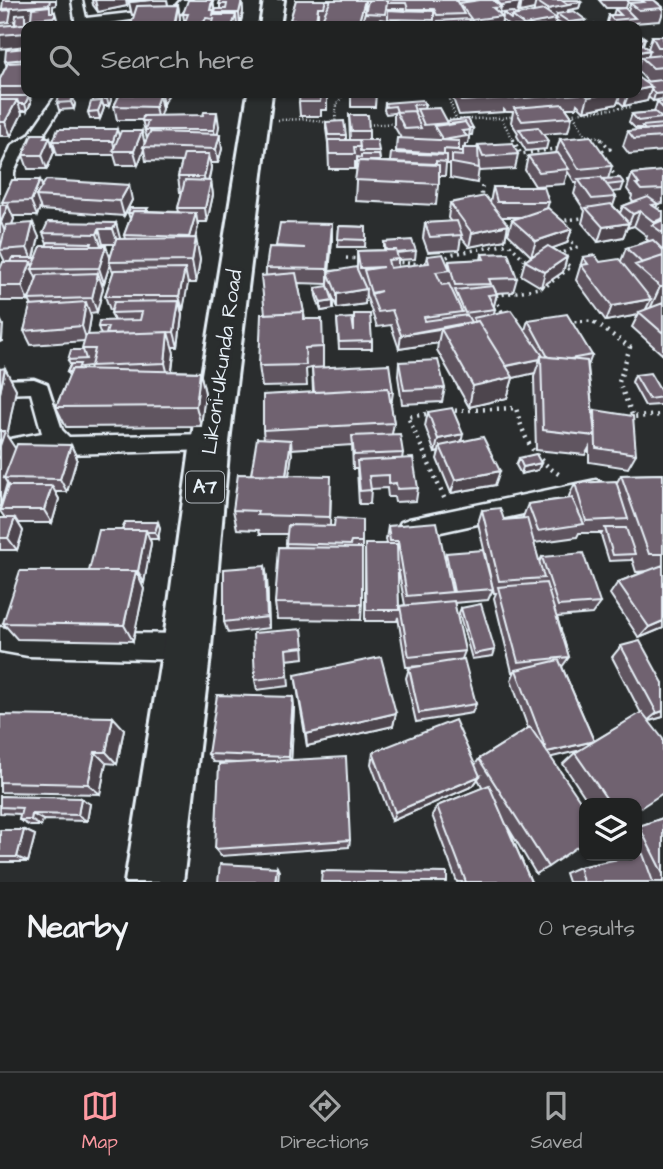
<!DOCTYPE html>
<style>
:root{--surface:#202222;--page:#282a2a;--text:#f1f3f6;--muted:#a2a4a5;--line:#3d3f40;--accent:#ff9aa2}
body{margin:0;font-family:"Architects Daughter",sans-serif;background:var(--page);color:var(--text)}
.controls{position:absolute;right:21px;bottom:21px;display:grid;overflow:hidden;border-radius:14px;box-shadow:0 2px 5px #0004}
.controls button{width:63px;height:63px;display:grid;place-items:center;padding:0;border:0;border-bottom:2px solid var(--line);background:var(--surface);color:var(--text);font:35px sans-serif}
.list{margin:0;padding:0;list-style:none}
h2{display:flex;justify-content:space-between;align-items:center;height:91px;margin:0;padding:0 28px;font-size:30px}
h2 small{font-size:23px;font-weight:400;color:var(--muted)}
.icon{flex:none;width:38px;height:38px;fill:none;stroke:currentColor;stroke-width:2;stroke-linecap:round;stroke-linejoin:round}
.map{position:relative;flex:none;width:663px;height:882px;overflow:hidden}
.search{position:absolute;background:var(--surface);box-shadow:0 2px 5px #0004;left:21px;right:21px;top:21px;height:77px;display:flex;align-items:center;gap:18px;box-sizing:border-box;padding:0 24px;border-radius:14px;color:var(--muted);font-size:26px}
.sheet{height:189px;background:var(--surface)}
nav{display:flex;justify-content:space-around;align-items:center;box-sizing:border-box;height:98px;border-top:2px solid var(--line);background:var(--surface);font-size:19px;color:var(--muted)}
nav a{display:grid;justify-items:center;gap:4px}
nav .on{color:var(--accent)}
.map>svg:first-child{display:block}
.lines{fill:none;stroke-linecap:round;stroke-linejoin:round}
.street-casing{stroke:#e8f1f8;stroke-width:5}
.highway-casing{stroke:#e8f1f8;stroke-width:6}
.path-far2{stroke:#e8f1f8;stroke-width:2.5;stroke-dasharray:1 2.5;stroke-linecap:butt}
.path-far1{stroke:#e8f1f8;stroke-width:3.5;stroke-dasharray:2 4.5;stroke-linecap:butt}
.path{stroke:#e8f1f8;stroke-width:4.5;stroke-dasharray:2 5;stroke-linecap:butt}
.street{fill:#2a2d2e;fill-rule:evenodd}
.highway{fill:#2a2d2e;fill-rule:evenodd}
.wall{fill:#605460;stroke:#e8f1f8;stroke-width:2;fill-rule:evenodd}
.shaded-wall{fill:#4e454e;stroke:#e8f1f8;stroke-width:2}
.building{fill:#706270;stroke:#e8f1f8;stroke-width:2}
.labels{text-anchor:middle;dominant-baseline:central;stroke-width:7;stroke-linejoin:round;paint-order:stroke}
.shield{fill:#2a2d2e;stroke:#afb6bb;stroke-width:2}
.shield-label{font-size:19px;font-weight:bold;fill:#e8f1f8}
.street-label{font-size:21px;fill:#e8f1f8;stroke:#2a2d2e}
</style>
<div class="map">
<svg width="663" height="882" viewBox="0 0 663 882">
<rect width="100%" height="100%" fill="#2a2d2e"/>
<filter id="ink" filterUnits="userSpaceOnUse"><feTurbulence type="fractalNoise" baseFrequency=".0143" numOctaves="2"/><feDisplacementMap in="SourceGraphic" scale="14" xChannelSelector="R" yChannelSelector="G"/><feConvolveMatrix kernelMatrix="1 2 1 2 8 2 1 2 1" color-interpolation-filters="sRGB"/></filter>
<g filter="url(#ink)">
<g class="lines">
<g class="street-casing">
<path id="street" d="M72,0H82L86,18L174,8L181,0H192L181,13L87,26H76Z
M58,93H70L39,141L25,148L14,172V190L5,203L0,205V171L12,145L29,135Z
M34,379L47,384L62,430L69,437L210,434L217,436L221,442L217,448L210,450L64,454L53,448L0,457V441L42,433L31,393L0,394V380Z
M596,480L604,483L607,489L604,495L596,498L409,539L401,536L397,529L401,522L409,519Z
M0,627L28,632L187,634L196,638L200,647L196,656L187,660L28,656L0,651Z"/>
</g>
<g class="highway-casing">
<path id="highway" d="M264,0H284L280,26H260Z
M248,93H272L229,442L211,647L183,882H125L163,647L191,442Z"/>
</g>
<path class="path-far2" d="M447,93L456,119
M278,120L307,119L329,123
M442,120L501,118
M335,124L337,104L344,93
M365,125L398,123
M514,141L501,118L517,116
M603,141L599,137L585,135L573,113L631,107"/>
<path class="path-far1" d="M513,139L521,154L562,148
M596,152L610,149L601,139
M608,167L621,182L634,181
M481,201L482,186
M652,208L663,209
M559,221L589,217
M558,255L577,247L566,236
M346,258L361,259
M441,260L453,254L509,244L524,259L533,258
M394,262L423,264
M505,317L494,296L545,287L571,267L562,261
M568,322L592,321L598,325"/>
<path class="path" d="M595,323L630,347L619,382L633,417L663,415
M448,411L516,408C524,439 533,458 560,475
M433,413L408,417L446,502"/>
<use href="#street" class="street"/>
<use href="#highway" class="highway"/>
</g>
<path class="wall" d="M92,0H126L127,6L98,12L93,5Z
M128,0H167L168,6L178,5L180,18L179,26H132L135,15H132Z
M213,0H247H242L243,12L240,26H185L183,14ZM213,0H220V9L215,13V15Z
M296,0H578L581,2L579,8L568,10L567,12L584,25L604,26H564L556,21L555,26H510L502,20L503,17L501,26H435L434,25V26H322V20H318L317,26H291L290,20ZM534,9V12L517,15L518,11L520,12Z
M599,0H654L663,7V12L660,21L634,23L633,25L611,26L607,22L609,15H613L615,9L628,11L630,4L628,1L626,8H606Z
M637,32L645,38L643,45L648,49L652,36H663V81L653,101L648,97L647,101L624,106L618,101L617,104L584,111L577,104L576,108H566L572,117L568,132L542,134L548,141L546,149L526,151L517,136L518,133L511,122L513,112H506L504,110V112L459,115L451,93H637L644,82H648L637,70L638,65H637Z
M26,48V93H32L30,99L31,103L27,111H21L22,114L11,136H0V79L7,65L5,61Z
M73,93H110L111,100L109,106H103L104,108L100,119H90L88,112L93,101V99L94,96H74Z
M117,93H169L163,106H161L162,109L159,116L219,126L217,134L222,149L218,163H211V168L209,181H211L213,195L207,222H198V227L195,238L200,260L196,283H187L183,310H181L182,315L178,347H172L174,353L172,371L200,372L205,393L201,426L66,427L56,407L69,376L67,372L70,365L68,360L83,350L84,341L31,345L24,331L32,306L29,300L33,289L28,301H0V269L5,262L0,251V205H3L2,202L40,180L42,186L132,200L124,216L41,210L40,207L37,216H13L14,219L12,224L39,237L34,258H37L47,244L43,233L116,223L119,239H125L124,235L130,219L128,213L148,211L179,212L178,208L182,192H180L178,177L182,162L146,161L144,149L138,165H117L114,155H57L53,141L119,136L142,131L144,144L147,139L142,120H117L114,106L118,98ZM103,244H115L110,258L103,246ZM110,264L113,273L105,296L110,310H112L111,313L114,321L98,327L101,335H88L91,317L90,313L97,312L103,288L102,283H104ZM89,366L90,369H82L81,367Z
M327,93V110H321V116H300L299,102Z
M351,93H376L375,107H351Z
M59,97L75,104L74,109L59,110L57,103Z
M657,102H663V151L629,154L623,146L628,131L640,130L641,128H635L629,122L632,114L654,112Z
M385,103L425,104L424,109L447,121L473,128L472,135H469L468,144H465V148H477L478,145L518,154L515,169L480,171L479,168L477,183L450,178V164H446L445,176H439L436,205L355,201L357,162H355V169H329L328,143L326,129V122L346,135V140H350L349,115L369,131V140L379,151L380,162H390L396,153L397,138H401L394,126V113L386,114L384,110Z
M50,137L54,152L47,169H28L23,155Z
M560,139L612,166L608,179L624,183L621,191L612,192L616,197L613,206L620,213L623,206L633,202L631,199L632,196L627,189L632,174L663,171V203L658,204L656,208L661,211H663V355L632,327L638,315L606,321L576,280L583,257L600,262L621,261L626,248L649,241L646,239L647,236L634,226L627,228L623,237L598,242L582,223L585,211L574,194L577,183H575L568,172L564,184L535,186L525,170L528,156L556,153Z
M493,187L549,202L547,208L572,229L567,243L552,248L567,257L563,272L541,287L521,275L525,261L534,255L531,256L508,234L512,220L521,217H501L508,225L505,240L469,247L461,237L459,250L428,252L423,238L425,223L451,222L448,218L450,203H490Z
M332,224V239L329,271L357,269V251L384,250V242L416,251L415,259L398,260V267L425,264L427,256L448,265L449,261L481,260L482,254L517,278L513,292L497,293L494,306L495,309L494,313L525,330L528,320L592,355L588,366L593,415L595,410L636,454L628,468L589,462V448L585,455L536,450L534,377L535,373L513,378L507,398L469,407L437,350L438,343L399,349L391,325L377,327L365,292V304L337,308L328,286V279V284L298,283L305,319L323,347V368L393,392L391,406L394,423L392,434L403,453L402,459L418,488L416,501L395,502L394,497H388L387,488L371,489L370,504H359L357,469H353L352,445L291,449L289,475L331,495L330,526H334L362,520V604L361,620L277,619L275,603L286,547L287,534H260L259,530L237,529L233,510L251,474L264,439L263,430L313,392L312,368L306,369L307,386L262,387L259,366L265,314L266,268L276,246Z
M339,226L366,227L365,247H338Z
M315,288L333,309L321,311L316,296Z
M337,319L354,327L372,341V349H339Z
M399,362L445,388L442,402L402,404L398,376Z
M0,369L16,389L7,436L15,449L71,445L77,458L67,492H55L59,499L52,523H18L23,531L17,550H0V518H5L0,511V508L9,486L7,483L0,507Z
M635,375L660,390L663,384V400L660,405L645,406L632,382Z
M428,412L461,442L495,485L451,493L437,459L439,452L435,453L425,426Z
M519,458L541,463L538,470L521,474L516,465Z
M663,474V628L639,638L610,594L618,582L647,571L636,572L632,559L631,560L609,561L601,535L602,533H579L577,537L534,543L539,562L542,557L600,603L592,614L557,617L569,657L562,667L594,741L641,713L612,657L621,646L663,683V717L649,721L637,803H589L563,764L578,750L550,757L548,867L536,874L506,824L531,882H457L432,815L437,806L483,788L478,779L473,786L392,821L371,764L373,752L475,765L479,759L528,728L511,680L515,671L512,672L494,598L496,593H494L478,523L482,510L504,520L523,518V517L528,504L570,498L569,496L575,483L616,484L621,475Z
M158,522L160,528L158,539H150L151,543L144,583H141L144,589L133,641L17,639L3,623L89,571L122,530Z
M388,526L445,558L446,553L493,589L488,600L454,603L465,651L462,659L476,704L472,713L416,722L406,678L409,668L421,666L406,667L398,617L397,621H365V544H387L386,539ZM397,562L405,605L400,606L399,610Z
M265,566L267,578L269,628L228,633L224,622Z
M461,608L495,650L493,656L472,659L459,613Z
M302,629L304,658L287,660L289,686L257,690L255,680Z
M295,675L396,713L393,726L307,746Z
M293,697L294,707L291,760L350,840L349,847L221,856L215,849L237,763L213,762L208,754Z
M0,715L124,729L117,764L106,763L100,794L0,792Z
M0,796L90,804L87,821L43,820L41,826H30L19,820L20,814L0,813Z
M663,818V882H568L565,873L579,867L637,856V827Z
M0,830H24L35,835L28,862H0Z"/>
<path class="shaded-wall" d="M5,0H56V5L53,6V16L55,12L59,26H33L31,19L27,20V26H26L25,20L14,21L15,23L26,27V46L0,49V23L6,22L2,9Z
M95,0H126L127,6L98,12Z
M152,0H167L169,11L132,15L129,2Z
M213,0L214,11L215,24L214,19L210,10Z
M242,0L243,12L240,26L239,13Z
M365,0V12L361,26H359V21Z
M522,0H544L536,1L534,9L520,12Z
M520,2L517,15L503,13L501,26H471L472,20L493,8L501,7L499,17L501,5Z
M581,2L579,8L568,10L566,18L557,14L555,26H524V25L546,21L548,9L564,4Z
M178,5L180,18L179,26H175Z
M318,7V20L317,26H316Z
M236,15L237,26H232Z
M586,20L584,26H568L569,22Z
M645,38L640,52L650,50L646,61L641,57L638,65H637V39Z
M26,59V73L10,75L5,61Z
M652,87L647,101L624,106L629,93H637V90Z
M26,93H32L30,99L31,103L27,111L25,104L28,98Z
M110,93L111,100L109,106L107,99Z
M161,93H169L163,106Z
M610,93H621L617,104L584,111L588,97Z
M663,93V99L653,101L655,94Z
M159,95L162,109L158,121L155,107Z
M73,97L75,104L74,109L71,102Z
M17,100L22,114L11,136L5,122Z
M102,101L104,108L100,119L98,111Z
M217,112L219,126L216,144L214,130Z
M117,129L121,143L115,151L113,141Z
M470,130L468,144H465L464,151L463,148V151H459V150L444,149L443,154H441L443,140L462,131Z
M142,131L145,145L143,147L144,149L138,165L134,151Z
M46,134L48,141L50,137L54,152L47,169L42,155L44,137Z
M220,134L222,149L218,163L216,149Z
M209,154L211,168L206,192L204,177Z
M40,180L45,195L36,196L40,207L37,216L31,201Z
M211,181L213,195L207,222L205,208Z
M129,185L132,200L124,216L120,201Z
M8,205L14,219L7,237L1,222Z
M640,211L634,226L627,228L633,214Z
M196,213L198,227L192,251L189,237Z
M33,223L39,237L33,262L27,248Z
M116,223L120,238L118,244L113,229Z
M629,223L623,237L598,242L603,227Z
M332,224V239L328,284V269Z
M508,225L505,240L469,247L472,233Z
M99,229L103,244L102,248L97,234Z
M572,229L567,243L531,256L536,241Z
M196,238L200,260L196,283L192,261Z
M106,246L111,260L109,262L110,264L104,283L99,268Z
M567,257L563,272L541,287L545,272Z
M31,262L34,269H32L37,280L28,301L22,286Z
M185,269L188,284L183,310L179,296Z
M98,273L103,288L97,312L92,298Z
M660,287H663V305L650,309Z
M366,289L365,304L337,308V294Z
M651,299L644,313L639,312L638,315L606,321L612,306Z
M179,301L182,315L178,347L174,332Z
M333,301V309L321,311V303Z
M86,302L91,317L87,341L82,326Z
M0,319L3,325L2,341L0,342Z
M471,324L441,329L438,343L399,349L401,335Z
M168,332L174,353L170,383L165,363Z
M540,359L535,373L513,378L507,398L469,407L473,386L503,367Z
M5,368L16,389L7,436L17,451L4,478L7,483L0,507V393Z
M200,372L205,393L201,426L196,406Z
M463,434L460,448L440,446L439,452L435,453L438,439Z
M291,440L292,454L287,490L286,477Z
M71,445L77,458L67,492L60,479Z
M541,463L538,470L521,474L523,467Z
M500,471L495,485L451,493L455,480Z
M52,486L59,499L52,523L44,510Z
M15,518L23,531L17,550L8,538Z
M158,522L160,528L158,539L155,532Z
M146,530L151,543L144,583L138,571Z
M265,566L267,578L269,628L267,617Z
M136,571L144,589L133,641L124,625Z
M663,621V628L639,638L649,627Z
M293,697L294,707L291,765L289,757Z
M663,711V717L646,722L657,713Z
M396,713L393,726L307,746L306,734Z
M113,717L124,729L117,764L106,752Z
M594,741L585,749L540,760L547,752Z
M95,752L106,763L100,794L88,784Z
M480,776L473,786L392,821L395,812Z
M81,798L90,804L87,821L78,815Z
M32,814L43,820L41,826L31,820Z
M24,830L35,835L28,862L17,857Z
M277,867L279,871L278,882H275Z"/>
<path class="building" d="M3,0H50L49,5L2,9Z
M128,0H152L129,2Z
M188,0H212L210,10H214L213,15H236L232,26H203L204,25H212L214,19L206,18L204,22H185L188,14H183Z
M220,0H242L239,13H215L216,9H226L227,4H219Z
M296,0H326L324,7H318L316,21L290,20Z
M331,0H365L359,21L322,19Z
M371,0H456L464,14L437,15L434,9H408L406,3H387L385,14L365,13L368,1Z
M455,0H472L473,1L459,3L461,5Z
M479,0H493L501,7L493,8L502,16L472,20L459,3Z
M496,0H517L520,2L501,5Z
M540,0H561L569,5L548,9L536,1Z
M561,0H578L581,2L567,4Z
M641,0H654L663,8L639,10L630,3L644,2Z
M178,5L174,25H131L137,6Z
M50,6V12H55V17L31,19L32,8Z
M625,8L635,18L613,20L609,15H621L615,9Z
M388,9H405V11L388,10V14Z
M11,10L9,22L0,23V11Z
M388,10L434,11V20L388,19Z
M544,10L557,19L524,25L512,16Z
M574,11L586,20L569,22L557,14Z
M512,12L516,15L512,16L511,19L503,13Z
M25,14V22H29V23L15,25L16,15Z
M380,19L403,22L400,26H375Z
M469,19L472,26H440L438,21Z
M55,21V26H26V33L0,35V26Z
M331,22L366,26H327Z
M361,22L377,23L375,26H366L360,25Z
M602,24L604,26H577Z
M637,32L645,38L637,39Z
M652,36H663V47H658Z
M642,44L650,50L637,52V45Z
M26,48V59L5,61L6,50Z
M662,55L663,67L653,68L641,57Z
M26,62V82L24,87H0V79L8,63Z
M637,77L652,87L637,90Z
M661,80L663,81V93L655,94L651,89L652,87L644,82Z
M95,93H110L107,99H93Z
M300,93H327V96H321L320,102H299Z
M458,93H505L507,98L461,101Z
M505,93H579L580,94L509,99Z
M584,93H610L588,97Z
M120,94L159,95L155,107L114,106Z
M0,96H29L25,104H19L17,100H0Z
M59,97H73L71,102L57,103Z
M0,100H17L5,122H0Z
M422,100L425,104L413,105L415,111H414L397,112L395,106L386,107L385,103Z
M102,101L98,111L88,112L91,102Z
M657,102H663V108Z
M563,104L572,117L522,121L514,108Z
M440,108L448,123L424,125L417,109Z
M414,111L421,128L405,129L396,112Z
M204,112H217L214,130H145L148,121H142L143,116L203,115Z
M655,112L662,118L638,121L632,114Z
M349,115H368L369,131H351Z
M468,119L473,128H469L465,122L448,125L447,121Z
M344,121L346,135H328L326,122Z
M465,122L470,130L462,131L467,136L443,140L434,126Z
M663,124V128L645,130L642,126Z
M538,127L548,141L528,143L519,129Z
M663,128V137L634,139L628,131Z
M58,129H117L113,141H53Z
M121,131H142L134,151H113Z
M150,132L220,134L216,149L143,147Z
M32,134H46L44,137H50L42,155H23Z
M591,136L612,166L579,169L560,139Z
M397,138L459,141V150L444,149V154L396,151Z
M328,140H359L360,147H354L355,154H329Z
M359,140H377L379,151H360Z
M513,143L518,154L483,157L478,145Z
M463,148H478L479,168L452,163V155L463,156Z
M391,153L447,155V162L436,161V164L390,162Z
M558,153L569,169L539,172L528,156Z
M184,154H209L204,177H178Z
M361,155H379L380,161H357V157L361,158Z
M358,161L439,165V184L355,180Z
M663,171V189L641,190L636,184H639L632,174Z
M601,177L616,197L592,199L578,179Z
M620,178L624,183L607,185L603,179Z
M12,180H40L31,201L2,202Z
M46,180L129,185L120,201L36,196Z
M185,180L211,181L205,208H178Z
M493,187H544L549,202H497Z
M485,196L508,225L472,233L450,203Z
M648,197L658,204L652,205L661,211H663V218L654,222L640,211L633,214L623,206Z
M611,204L629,223L603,227L586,208Z
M0,205H8L1,222H0Z
M130,208H148L146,211H133L132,213H128Z
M548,208L572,229L536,241L512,220Z
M133,211L196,213L189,237L124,235Z
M663,220V233L652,225Z
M457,221L462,235L430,237L425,223Z
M48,222L116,223L113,229H99L97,234L43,233Z
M33,223L27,248L0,250L6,225Z
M280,223L332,224L328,269L266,268L269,247L305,248L276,246Z
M339,226L366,227V240L338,239Z
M196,238L192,261L109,262L116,239Z
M412,240L416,251L397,253L396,250H386L384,242Z
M653,240L663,250V256L642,263L626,248Z
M48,242L92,243L91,246H46Z
M41,246H106L99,268L32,269Z
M548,246L567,257L545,272L525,261Z
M396,250L398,259L388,260L390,268L429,263L427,256L443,254L450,270L436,272L442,285L449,284L462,312L424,317L425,321L467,315L471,322L401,335L392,310L378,312L371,294L381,291L371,293L364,270L383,267L360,268L357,251Z
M508,253L517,278L489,279L491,284L455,285L449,261L484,259L482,254Z
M595,255L600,262L619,259L651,299L612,306L581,265L588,264L583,257Z
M663,256V287H660L635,265Z
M12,258H37L33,266L31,262H10Z
M3,262H31L22,286H0V269Z
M356,267L366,289L337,294L328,272Z
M185,269L179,296H105L114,270Z
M98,273L92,298L29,300L38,275Z
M296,273L304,312L265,314L261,276Z
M328,286L333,301L321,303L315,288Z
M493,286L497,294L488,295L495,309L465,313L455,290Z
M179,301L174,332L106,334L108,327H98L99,321L140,320L142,312L111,313L114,302Z
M86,302L82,326L24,331L30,306Z
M663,303V333L639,312Z
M511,310L543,356H541L540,359L506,366L478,321L475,322L473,318Z
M304,312V319H322L323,347L305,348L306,365L259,366L261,314Z
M354,314H370L372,341L339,342L337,319L352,318L354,331Z
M567,314L592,355L570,359L548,357L528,320Z
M478,321L513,377L473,386L441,329Z
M168,332L165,363L91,366L95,349H82L86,335Z
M71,350H83L86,359L68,360Z
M541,356L587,361L595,436L543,430Z
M438,360L445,388L404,390L399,362Z
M71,364H80L78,369H72L71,372H67Z
M389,364L393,392H389L388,388L314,392L312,368Z
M5,368L0,393V369Z
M72,369L200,372L196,406L56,407Z
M650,373L663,395V397L649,399L635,375Z
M388,388L394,423L263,430V395Z
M452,408L463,434L438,439L428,412Z
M595,410L633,416L636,454L596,448Z
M0,431H5L0,446Z
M400,434L403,453L354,455L352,436Z
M483,437L500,471L455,480L440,446Z
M257,438L291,440L286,475L251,474Z
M17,444L71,445L60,479L4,478Z
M536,454L541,463L523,467L519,458Z
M413,458L418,488L397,489L396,483L389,484V475L369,476L371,490L360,491L357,461Z
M238,474L331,476L330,517L257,515L258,511L233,510Z
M663,474V554H649L621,475Z
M616,481L628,519L586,521L575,483Z
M8,486H52L44,510H0Z
M572,498L584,524L538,531L528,504Z
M500,508L504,520L527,518L544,578L499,581L482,510Z
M0,518H15L8,538H0Z
M335,518L362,520V542H351L350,545L286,543L288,525L334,526Z
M125,522H158L155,532H147L146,530H122Z
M437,522L452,592L407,596L398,541H390L388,526Z
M605,528H626L635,554L613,555Z
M99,530H146L138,571H89Z
M365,544H397L399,610H366Z
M279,547L362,548V604L275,603Z
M483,550L493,589L454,592L446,553Z
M583,553L600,603L558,606L542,557Z
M663,565V621L649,627L618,582Z
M265,566L267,617L224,622V569Z
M20,571H136L124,625L3,623Z
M546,583L569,657L518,662L498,587Z
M454,601L465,651L409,657L400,606Z
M481,604L495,650L474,654L461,608Z
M302,629L304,647L286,649L288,676L255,680L253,633Z
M640,641L663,683V711L657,713L621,646Z
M381,657L396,713L306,734L295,675Z
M464,659L476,704L419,713L409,668Z
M559,660L594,741L547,752L516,670Z
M217,695L293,697L289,757L208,754Z
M642,712L663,739V793L637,810V803H597L606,798L575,753Z
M0,715L113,717L106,752H95L88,784L0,782Z
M455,720L480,776L395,812L373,752Z
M530,727L584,806V842L548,867L479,759Z
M346,757L350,840L215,849L219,764Z
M489,785L531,882H466L437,806Z
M0,796L81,798L78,815L32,814L31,820H19L22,808L0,807Z
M663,818V874L639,826Z
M0,830H24L17,857H0Z
M643,854L653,882H583L579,867Z
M220,864L277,867L275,882H218Z
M322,871L447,873V882H321Z"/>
</g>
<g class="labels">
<rect class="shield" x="186" y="471.5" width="38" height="31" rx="5"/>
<g class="shield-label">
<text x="205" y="487">A7</text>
</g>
<g class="street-label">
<text transform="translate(222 362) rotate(-82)">Likoni-Ukunda Road</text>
</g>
</g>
</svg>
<div class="controls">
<button><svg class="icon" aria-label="layers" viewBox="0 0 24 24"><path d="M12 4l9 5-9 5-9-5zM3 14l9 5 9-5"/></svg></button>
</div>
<div class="search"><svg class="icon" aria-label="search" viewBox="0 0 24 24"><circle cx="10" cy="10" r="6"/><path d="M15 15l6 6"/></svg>Search here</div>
</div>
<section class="sheet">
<h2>Nearby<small>0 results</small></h2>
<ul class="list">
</ul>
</section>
<nav>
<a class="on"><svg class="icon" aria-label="map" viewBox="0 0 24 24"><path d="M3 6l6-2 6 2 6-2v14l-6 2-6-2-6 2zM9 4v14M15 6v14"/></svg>Map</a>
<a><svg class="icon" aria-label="directions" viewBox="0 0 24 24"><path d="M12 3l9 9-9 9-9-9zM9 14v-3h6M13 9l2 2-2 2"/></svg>Directions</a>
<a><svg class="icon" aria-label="saved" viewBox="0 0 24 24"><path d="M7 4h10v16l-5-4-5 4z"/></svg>Saved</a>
</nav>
